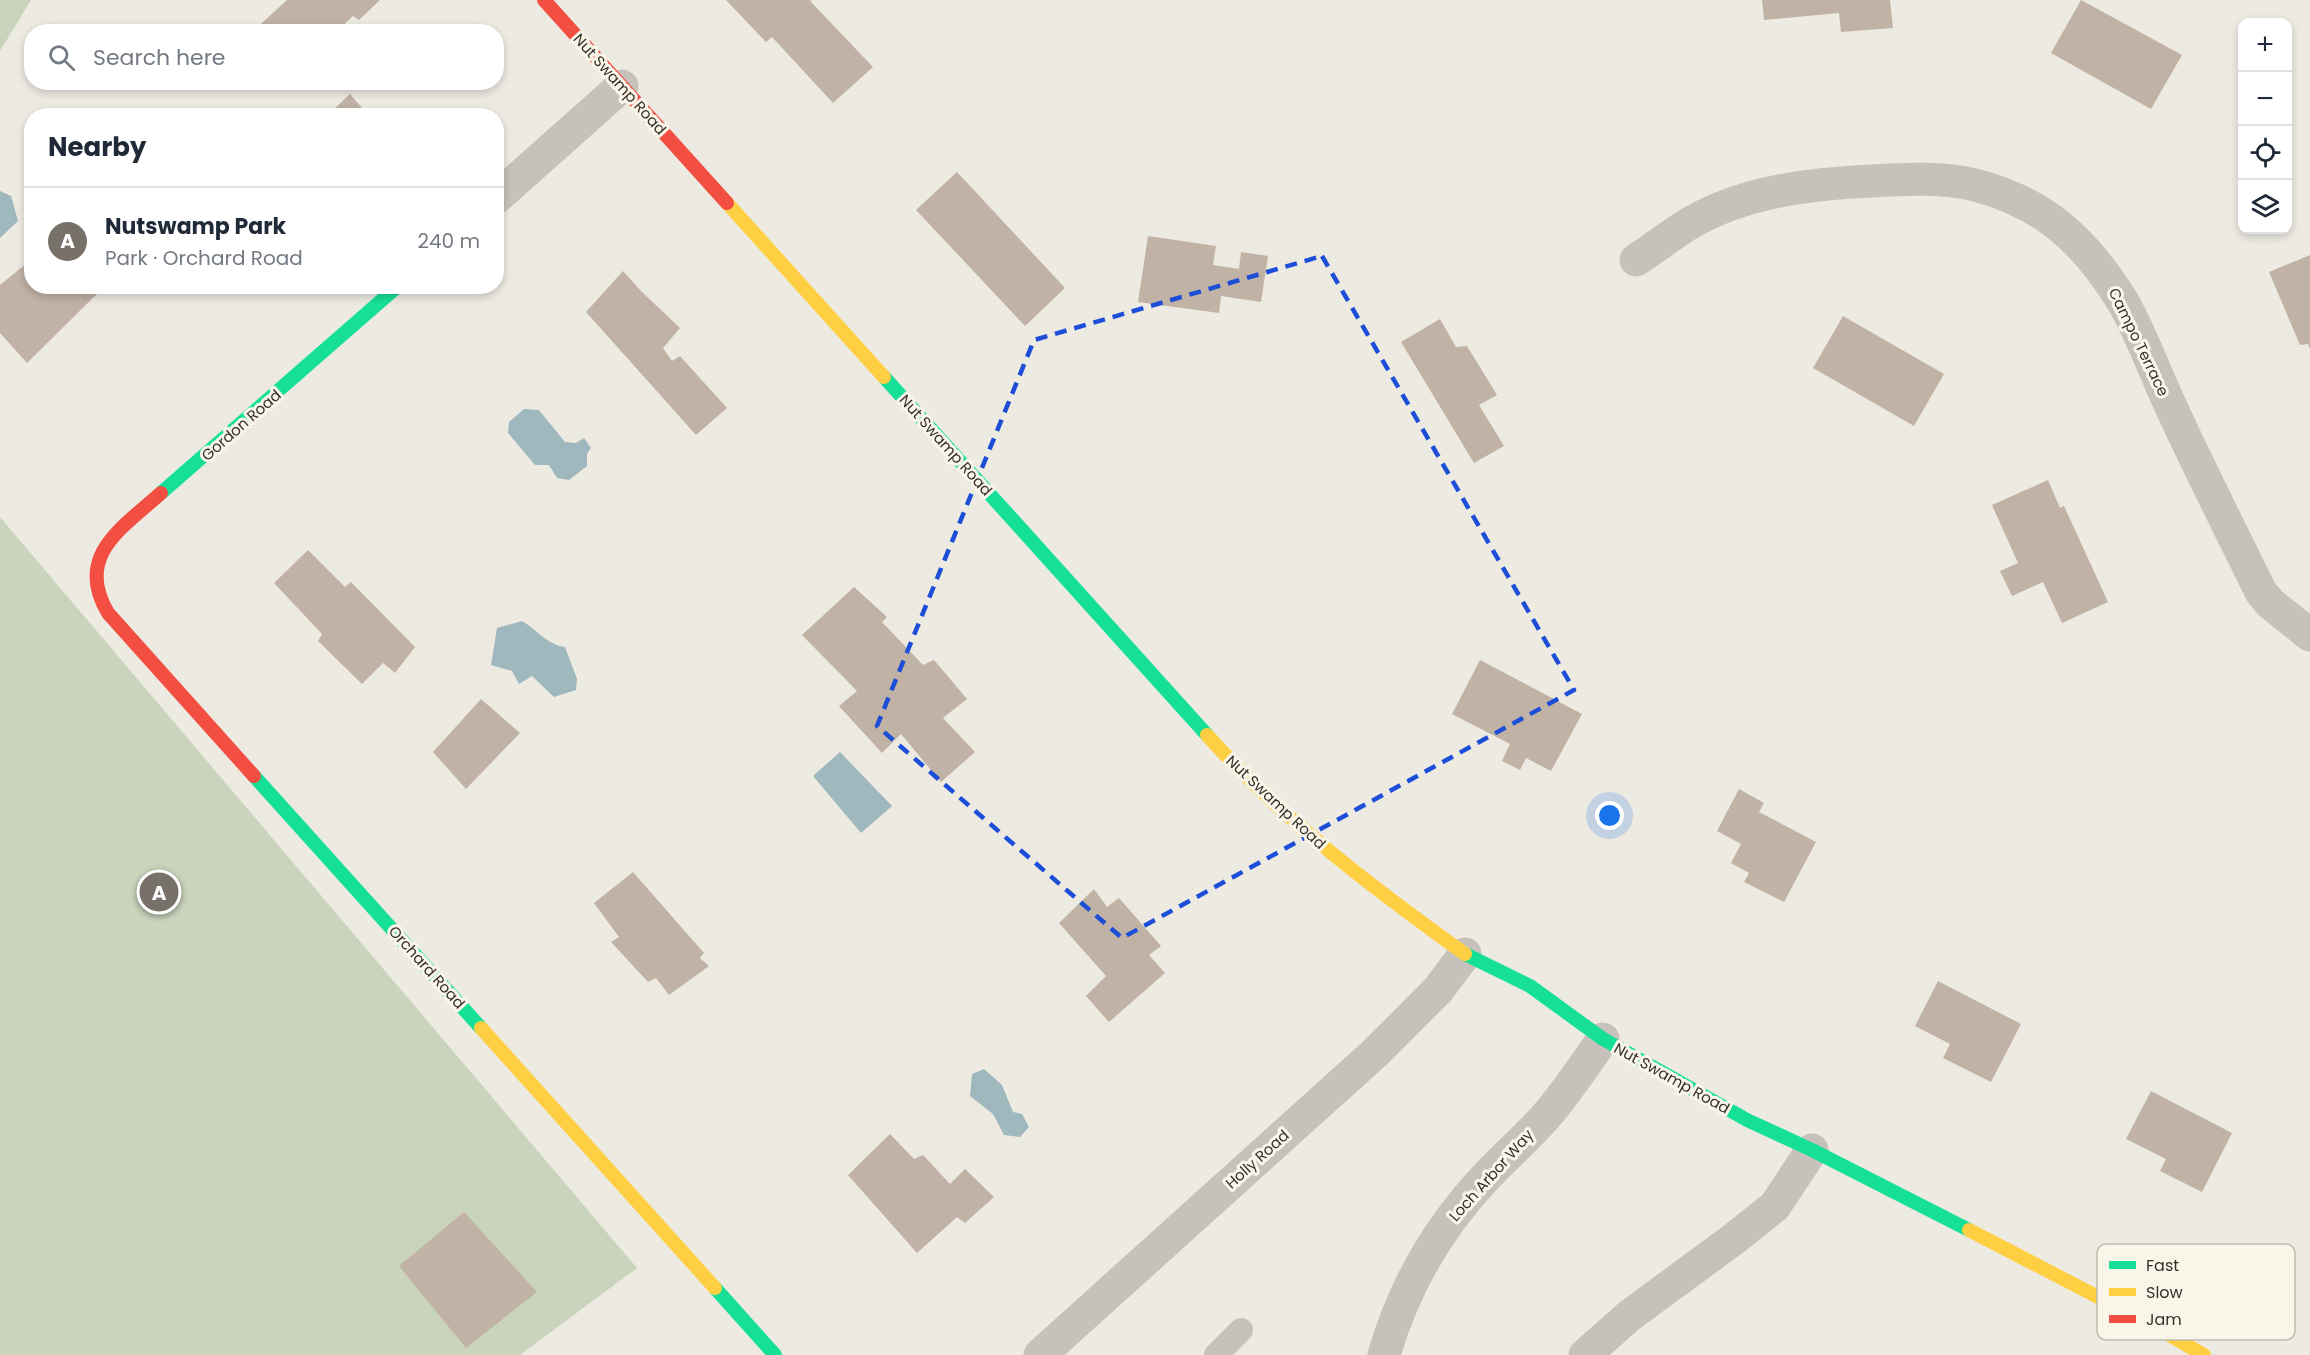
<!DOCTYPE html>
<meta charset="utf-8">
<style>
:root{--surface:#fff;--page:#f2f2f3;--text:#1f2937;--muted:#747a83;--line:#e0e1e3;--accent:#77716a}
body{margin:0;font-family:Poppins,sans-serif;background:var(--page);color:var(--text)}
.controls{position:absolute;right:18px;top:18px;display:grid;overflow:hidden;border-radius:12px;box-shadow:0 3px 9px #0003}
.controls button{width:54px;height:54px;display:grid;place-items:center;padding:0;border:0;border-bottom:2px solid var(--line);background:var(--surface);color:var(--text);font:30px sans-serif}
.you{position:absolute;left:1610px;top:816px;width:21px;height:21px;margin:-15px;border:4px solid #fff;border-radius:50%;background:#1a73e8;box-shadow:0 0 0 9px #1a73e833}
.badge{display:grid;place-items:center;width:39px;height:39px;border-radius:50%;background:var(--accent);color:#fff;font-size:20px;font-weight:700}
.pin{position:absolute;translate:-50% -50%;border:3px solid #fff;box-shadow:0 2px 6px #0006}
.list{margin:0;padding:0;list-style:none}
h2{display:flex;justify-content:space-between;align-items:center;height:78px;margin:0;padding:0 24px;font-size:26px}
h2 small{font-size:20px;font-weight:400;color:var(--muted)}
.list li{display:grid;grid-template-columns:39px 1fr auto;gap:18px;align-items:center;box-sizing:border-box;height:108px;padding:0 24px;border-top:2px solid var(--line)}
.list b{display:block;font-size:22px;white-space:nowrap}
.list p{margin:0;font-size:20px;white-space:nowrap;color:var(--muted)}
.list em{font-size:20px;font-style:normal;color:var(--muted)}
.icon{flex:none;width:33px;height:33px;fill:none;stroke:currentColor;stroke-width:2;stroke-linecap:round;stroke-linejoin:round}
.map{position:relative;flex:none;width:2310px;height:1355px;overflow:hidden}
.search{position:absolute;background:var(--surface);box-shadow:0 3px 9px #0003;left:24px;top:24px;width:480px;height:66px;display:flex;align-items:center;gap:15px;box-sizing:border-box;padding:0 21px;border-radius:24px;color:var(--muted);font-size:22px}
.panel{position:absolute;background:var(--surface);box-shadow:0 3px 9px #0003;left:24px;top:108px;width:480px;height:186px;border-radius:24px}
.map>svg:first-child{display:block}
.green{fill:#cad3bc}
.water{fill:#9fb8be}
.building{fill:#c0b2a4}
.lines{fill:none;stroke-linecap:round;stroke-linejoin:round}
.lane{stroke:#c6c2bb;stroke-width:24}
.street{stroke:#c6c2bb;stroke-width:33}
.fast{stroke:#16e098;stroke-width:14}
.slow{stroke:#ffcf43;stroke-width:14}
.jam{stroke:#f24e42;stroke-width:14}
.marked{fill:none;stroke:#1d4ed8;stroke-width:4.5;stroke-dasharray:12 8;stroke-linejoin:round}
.labels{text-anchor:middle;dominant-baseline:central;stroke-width:6;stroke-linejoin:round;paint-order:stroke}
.street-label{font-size:15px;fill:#373029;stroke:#f9f5e9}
.key{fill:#f9f5e9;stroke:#bfbaaf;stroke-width:1.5}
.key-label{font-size:16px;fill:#373029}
</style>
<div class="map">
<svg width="2310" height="1355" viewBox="0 0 2310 1355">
<rect width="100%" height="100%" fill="#edeae2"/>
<path class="green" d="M0,0H31L0,51Z
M0,517L637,1268L520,1355H0Z"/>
<path class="water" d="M0,191L11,196L18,221L0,238Z
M524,409L539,410L565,442L576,443L584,438L591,448L587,454V466L569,480L557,478L549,465H535L508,433L509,422Z
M522,621C537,630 548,645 565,647L577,679L576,690L554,697L532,676L519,684L512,671L491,665L497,628Z
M840,752L892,806L861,833L813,776Z
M984,1069L1002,1085L1013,1112L1022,1114L1029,1127L1020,1137L1004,1135L993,1114L970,1096L972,1074Z"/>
<path class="building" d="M287,0H380L359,20L353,16L336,32H252Z
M726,0H812L810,1L873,67L833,103L772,37L766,42Z
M1762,0H1890L1893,28L1841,32L1839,13L1764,20Z
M2081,0L2182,55L2151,109L2051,53Z
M350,94L369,116H327Z
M957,172L1065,288L1025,326L916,210Z
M1148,236L1216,246L1213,265L1239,269L1241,252L1268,256L1261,302L1221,296L1219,313L1138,302Z
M2310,255V349L2308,344L2300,345L2269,272Z
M32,259V286H105L27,363L0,333V285Z
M623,271L642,292L680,328L663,348L672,361L680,356L727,408L696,435L586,312Z
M1843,316L1944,374L1914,426L1813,368Z
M1440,319L1456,347L1467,346L1497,395L1479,405L1504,446L1474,463L1401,342Z
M2048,480L2060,508L2064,506L2108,602L2062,623L2043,582L2012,596L2000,571L2018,563L1992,505Z
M308,550L345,587L351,582L415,647L395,673L383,663L362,684L318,641L322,634L274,583Z
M854,587L887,617L882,622L923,665L934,660L967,699L943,718L975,752L941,782L901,734L882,753L839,706L857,691L802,635Z
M1480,660L1582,714L1551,771L1526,758L1520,770L1502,761L1510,744L1452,714Z
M481,699L520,733L466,789L433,752Z
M1739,789L1764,803L1759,812L1816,842L1784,902L1744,882L1749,873L1731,863L1741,844L1717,831Z
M633,872L704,953L700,958L709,966L669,995L656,978L648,982L611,942L619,937L594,903Z
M1094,889L1107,907L1119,898L1161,946L1149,955L1165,973L1109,1022L1086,996L1106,976L1059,923Z
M1938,981L2021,1024L1991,1082L1943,1058L1950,1044L1915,1026Z
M2151,1091L2232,1133L2202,1192L2160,1171L2166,1159L2126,1139Z
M890,1134L914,1159L923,1155L950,1184L965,1169L994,1197L965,1223L957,1217L917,1253L848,1175Z
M464,1212L537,1292L466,1348L399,1266Z"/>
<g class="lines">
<path class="lane" d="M1216,1355L1241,1330"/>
<path class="street" d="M496,198L622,86
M1636,260C1655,248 1673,233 1692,222C1746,191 1811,184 1871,181C1903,179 1944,177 1975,185C2045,203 2086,242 2123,302C2141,333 2156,375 2172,409C2200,470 2231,531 2261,592L2270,603L2310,635
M1040,1355L1375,1053L1438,990L1465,954
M1384,1355C1403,1289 1438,1228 1485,1178C1506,1155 1532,1134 1552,1109C1570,1087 1586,1063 1603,1039
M1585,1355L1629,1316L1735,1238L1775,1206L1812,1150"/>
<path class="fast" d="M884,377L1207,735
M161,493L398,286
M254,776L481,1028
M1465,954L1530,986L1603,1039L1747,1120L1812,1150L1969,1230
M715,1288L775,1355"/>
<path class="slow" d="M727,203L884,377
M1207,735C1283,820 1373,888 1465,954
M481,1028L715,1288
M1969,1230L2150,1324L2204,1355"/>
<path class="jam" d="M544,0L727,203
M161,493C122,528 74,556 108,613L254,776"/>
</g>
<path class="marked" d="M1322,256L1574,690L1122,938L877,726L1034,340Z"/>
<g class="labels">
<g class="street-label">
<text transform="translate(620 84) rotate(48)">Nut Swamp Road</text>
<text transform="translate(2139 342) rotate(64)">Campo Terrace</text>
<text transform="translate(241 425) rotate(-41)">Gordon Road</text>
<text transform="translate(946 445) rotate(48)">Nut Swamp Road</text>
<text transform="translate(1276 802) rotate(43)">Nut Swamp Road</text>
<text transform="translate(427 967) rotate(48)">Orchard Road</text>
<text transform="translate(1672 1078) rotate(29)">Nut Swamp Road</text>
<text transform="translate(1257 1159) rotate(-42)">Holly Road</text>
<text transform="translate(1491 1175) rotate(-48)">Loch Arbor Way</text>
</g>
</g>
<rect x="2097" y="1244" width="198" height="96" rx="9" class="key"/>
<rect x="2109" y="1261" width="27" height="8" fill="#16e098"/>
<rect x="2109" y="1288" width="27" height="8" fill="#ffcf43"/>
<rect x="2109" y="1315" width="27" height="8" fill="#f24e42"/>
<g class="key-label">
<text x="2146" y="1271">Fast</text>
<text x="2146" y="1298">Slow</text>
<text x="2146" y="1325">Jam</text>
</g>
</svg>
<div class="controls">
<button>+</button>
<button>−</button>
<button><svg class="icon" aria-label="locate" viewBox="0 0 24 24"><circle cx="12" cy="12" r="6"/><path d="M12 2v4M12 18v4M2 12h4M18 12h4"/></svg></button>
<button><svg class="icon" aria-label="layers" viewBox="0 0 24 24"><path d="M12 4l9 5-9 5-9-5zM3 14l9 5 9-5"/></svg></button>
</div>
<div class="you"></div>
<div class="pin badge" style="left:159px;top:892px">A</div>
<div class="search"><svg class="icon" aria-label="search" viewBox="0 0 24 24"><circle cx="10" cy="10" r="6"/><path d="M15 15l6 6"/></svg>Search here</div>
<section class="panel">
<h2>Nearby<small></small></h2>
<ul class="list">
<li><span class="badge">A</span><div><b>Nutswamp Park</b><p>Park · Orchard Road</p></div><em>240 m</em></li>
</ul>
</section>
</div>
